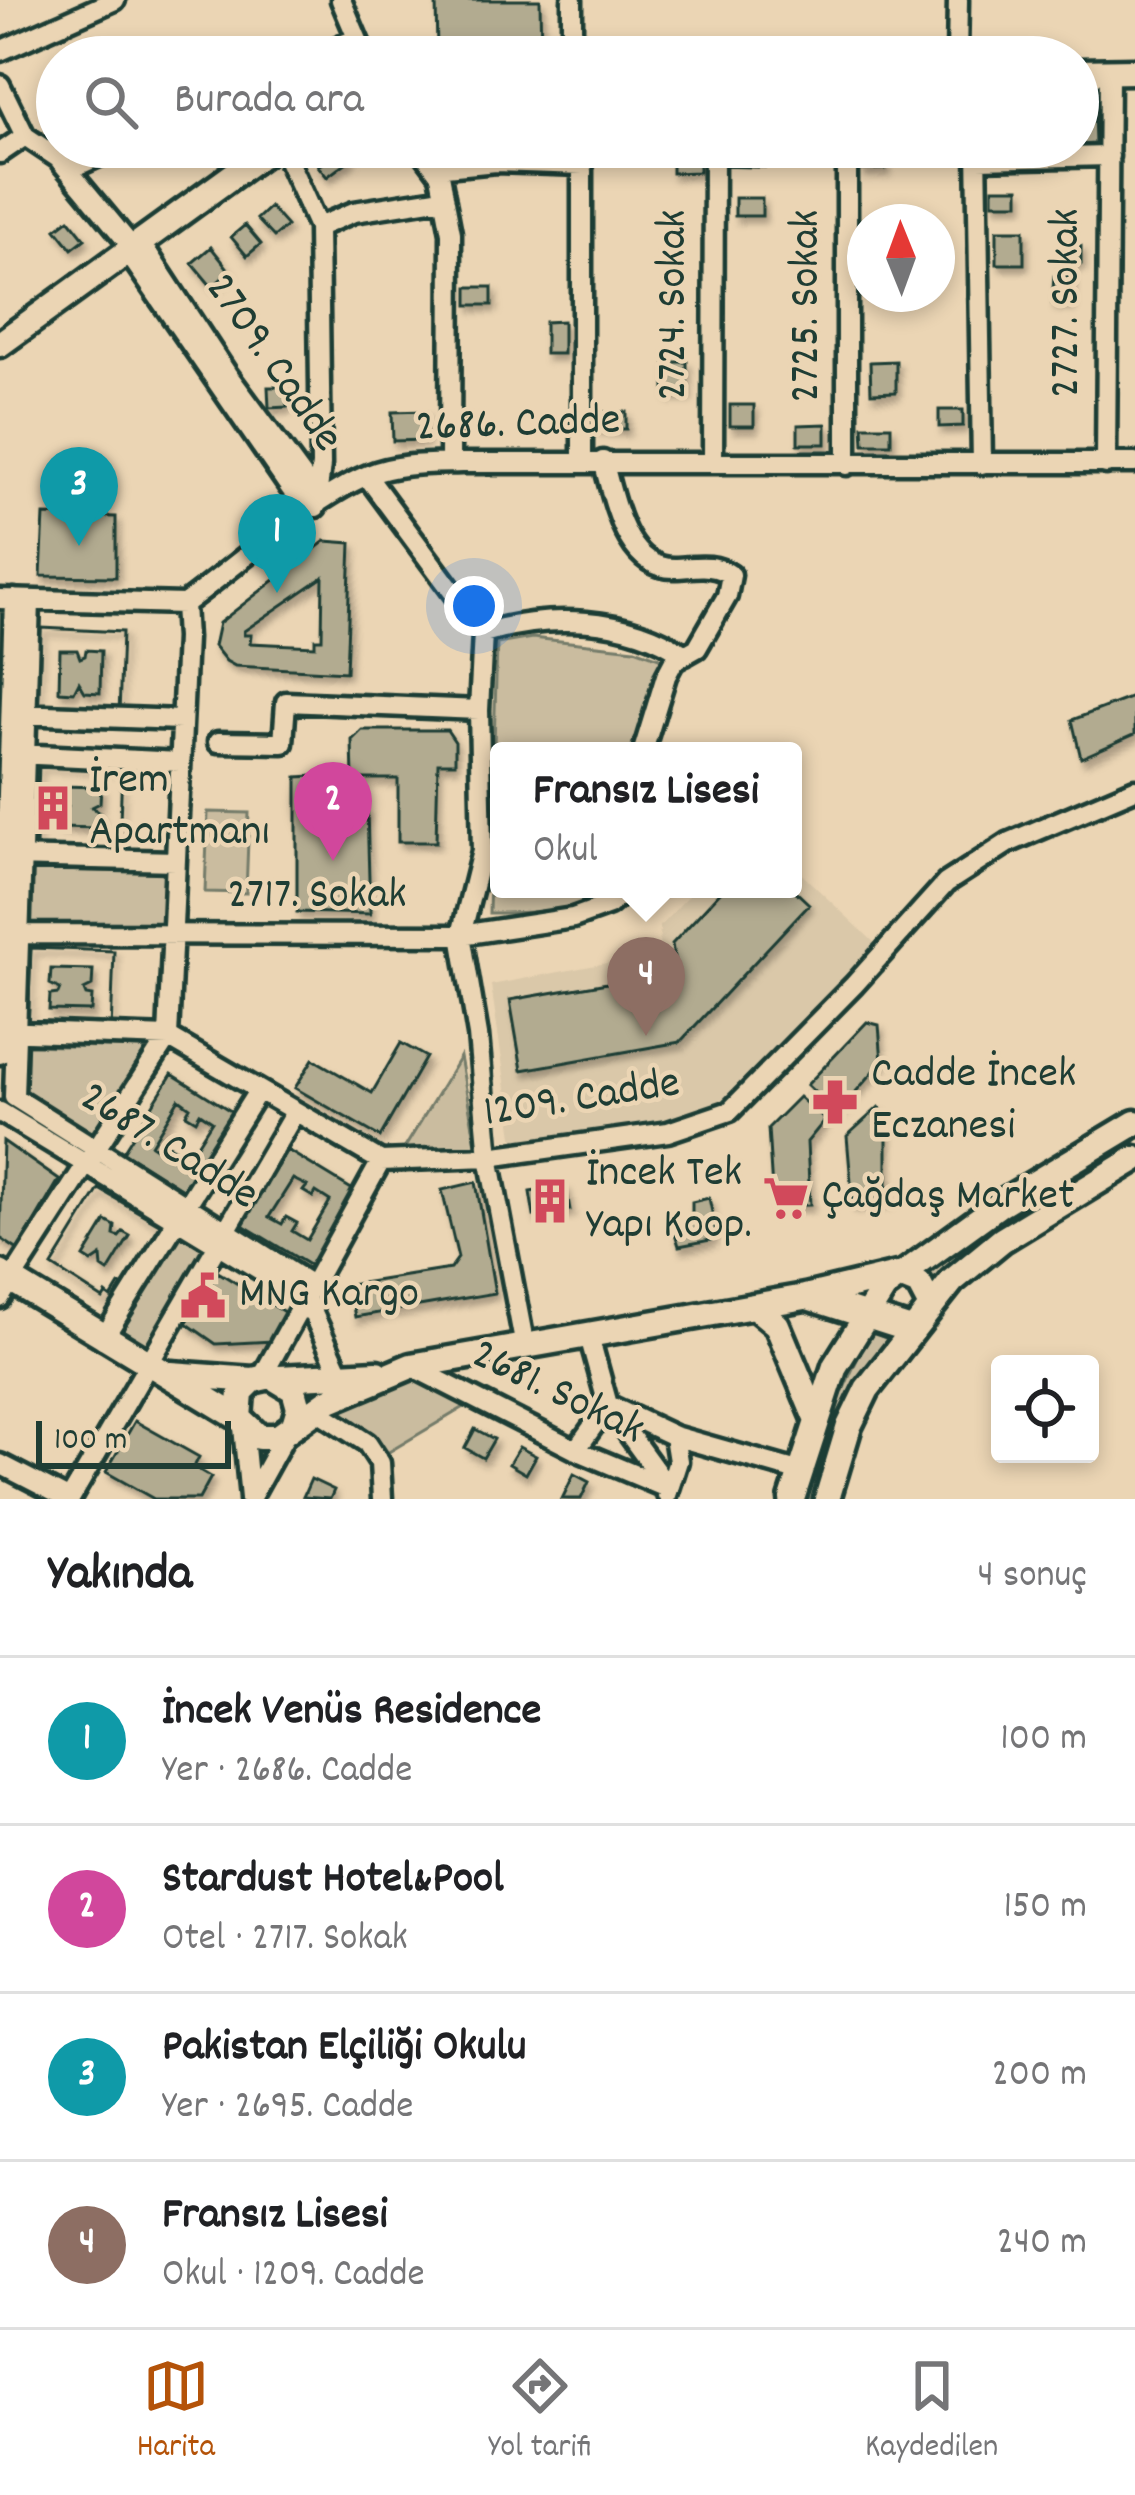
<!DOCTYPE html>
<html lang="tr">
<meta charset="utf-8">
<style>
:root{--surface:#fff;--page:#f2f2f2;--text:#202124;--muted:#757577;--line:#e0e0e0;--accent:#b45309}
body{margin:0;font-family:Dekko,sans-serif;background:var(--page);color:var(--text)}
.controls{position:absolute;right:36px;bottom:36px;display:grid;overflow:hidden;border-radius:12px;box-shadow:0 6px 18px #0003}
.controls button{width:108px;height:108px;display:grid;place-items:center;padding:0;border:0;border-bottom:3px solid var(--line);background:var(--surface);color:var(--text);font:60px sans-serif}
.compass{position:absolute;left:847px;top:204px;width:108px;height:108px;border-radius:50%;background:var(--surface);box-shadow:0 6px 18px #0003;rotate:359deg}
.scale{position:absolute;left:36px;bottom:30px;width:195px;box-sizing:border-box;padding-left:12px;border:6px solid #1f3d34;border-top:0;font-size:33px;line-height:42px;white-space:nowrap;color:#1f3d34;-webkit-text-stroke:9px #ebd5b4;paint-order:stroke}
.you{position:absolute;left:474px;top:606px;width:42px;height:42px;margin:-30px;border:9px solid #fff;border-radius:50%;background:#1a73e8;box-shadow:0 0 0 18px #1a73e833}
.badge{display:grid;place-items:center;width:78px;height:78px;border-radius:50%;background:var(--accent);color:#fff;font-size:39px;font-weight:700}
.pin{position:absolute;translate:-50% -99px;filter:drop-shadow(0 3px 6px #0008)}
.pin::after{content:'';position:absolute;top:63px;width:42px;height:36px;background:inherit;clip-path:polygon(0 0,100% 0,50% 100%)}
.popup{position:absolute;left:490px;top:742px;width:312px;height:156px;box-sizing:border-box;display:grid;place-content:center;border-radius:12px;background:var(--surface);filter:drop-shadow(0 3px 9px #0005);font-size:39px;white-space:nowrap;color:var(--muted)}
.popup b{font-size:45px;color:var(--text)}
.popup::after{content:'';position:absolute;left:50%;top:100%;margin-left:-24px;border:24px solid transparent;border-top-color:var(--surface)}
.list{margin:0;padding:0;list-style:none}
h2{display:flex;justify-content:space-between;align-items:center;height:156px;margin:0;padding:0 48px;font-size:51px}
h2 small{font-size:39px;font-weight:400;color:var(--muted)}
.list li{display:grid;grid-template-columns:78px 1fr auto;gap:36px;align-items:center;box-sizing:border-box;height:168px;padding:0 48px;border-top:3px solid var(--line)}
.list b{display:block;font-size:45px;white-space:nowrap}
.list p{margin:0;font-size:39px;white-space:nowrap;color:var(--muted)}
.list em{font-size:39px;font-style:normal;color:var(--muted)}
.icon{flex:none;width:66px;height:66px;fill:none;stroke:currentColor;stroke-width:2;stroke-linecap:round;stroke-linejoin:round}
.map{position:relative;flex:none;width:1135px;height:1499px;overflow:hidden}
.search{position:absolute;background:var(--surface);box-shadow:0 6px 18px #0003;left:36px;right:36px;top:36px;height:132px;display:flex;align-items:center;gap:30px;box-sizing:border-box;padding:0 42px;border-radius:66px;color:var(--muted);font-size:45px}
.sheet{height:828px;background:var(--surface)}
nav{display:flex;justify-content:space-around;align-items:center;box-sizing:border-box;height:168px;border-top:3px solid var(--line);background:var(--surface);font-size:33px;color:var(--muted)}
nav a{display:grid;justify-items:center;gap:6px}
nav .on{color:var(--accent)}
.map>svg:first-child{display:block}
.built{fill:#dac8a9}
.green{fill:#cabc9f;stroke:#747c6a;stroke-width:3}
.building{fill:#b2ab90;stroke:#1f3d34;stroke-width:3;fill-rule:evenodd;filter:url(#shadow)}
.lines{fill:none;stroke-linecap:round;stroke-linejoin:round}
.minor-casing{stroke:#1f3d34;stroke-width:27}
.major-casing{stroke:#1f3d34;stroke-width:33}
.minor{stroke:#ebd5b4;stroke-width:18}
.major{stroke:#ebd5b4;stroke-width:24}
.labels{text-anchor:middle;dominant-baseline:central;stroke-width:9;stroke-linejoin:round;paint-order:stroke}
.street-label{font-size:45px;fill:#1f3d34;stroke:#ebd5b4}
.poi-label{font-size:45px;fill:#1f3d34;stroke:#ebd5b4;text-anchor:start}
</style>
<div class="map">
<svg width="1135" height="1499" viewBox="0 0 1135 1499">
<defs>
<filter id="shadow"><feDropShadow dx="3.5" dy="6" stdDeviation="3" flood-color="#0004"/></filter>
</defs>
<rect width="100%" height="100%" fill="#ebd5b4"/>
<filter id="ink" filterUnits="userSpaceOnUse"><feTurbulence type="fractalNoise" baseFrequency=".00833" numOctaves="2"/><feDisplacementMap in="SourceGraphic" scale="24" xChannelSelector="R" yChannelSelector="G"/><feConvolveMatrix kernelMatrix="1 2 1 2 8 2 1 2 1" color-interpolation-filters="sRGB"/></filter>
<g filter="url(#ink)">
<path class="built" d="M793,866L878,946L747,1086L718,1109L515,1150L491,985L659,953L660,926L695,889H793Z"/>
<path class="green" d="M532,638L635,649L662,659L634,751H499V889H611C575,913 531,913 489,913L497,644Z
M208,812L249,813L246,893L205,892Z
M26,870L168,872L166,933L25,929Z
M25,1045L145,1048L149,1052L96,1142L24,1099Z
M460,1057L478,1154H401Z
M1135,1135V1146L993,1231L935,1283L922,1270Z
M182,1232L212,1249L150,1353L119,1336Z
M870,1331L889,1340C851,1388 835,1441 816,1499H806L835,1408Z
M418,1373L471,1403L387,1453L323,1408Z"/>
<path class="building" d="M436,0H540L541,53L437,52Z
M1078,112H1094L1095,144L1079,145Z
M343,148L351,159L327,177L318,166Z
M885,151V169L862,170V152Z
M672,157H699V172L672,173Z
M993,188H1019V203H993Z
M735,198H762V216H735Z
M270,207L287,226L274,237L257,219Z
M69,219L85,239L72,249L56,229Z
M245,225L261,244L247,256L231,237Z
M997,230H1024V264H997Z
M1081,246V264H1059L1058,247Z
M211,247L230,271L212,287L192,263Z
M1054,276L1072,277L1071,304L1052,303Z
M468,287H492V305H468Z
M563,321V354H545V322Z
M896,361V392L871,393L870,362Z
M665,362H687V395H665Z
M268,387H286L287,407L269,408Z
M730,405H754V426H730Z
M939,410H963V426L939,427Z
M425,411V440L393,441L392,412Z
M597,412H626V429H597Z
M826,424V444H798V425Z
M863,426H891V444H864Z
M44,515L116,517V577L41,576Z
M325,541L351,543L346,672L235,666L226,661L214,646L219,623ZM323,577L322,639H315V646L250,643L251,635H244V631Z
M41,628L122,632L119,714L38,711ZM60,650H77L80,658L85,656L86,650L101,651L100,693L85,692L79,682L74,692L59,691Z
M41,628L122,632L119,714L38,711Z
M1135,696V734L1081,758L1072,720Z
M362,730H447L455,742V763H438L436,842H398V779H353L352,740Z
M39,765L122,768L119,849L36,846ZM59,786L101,787L100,803L92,807L100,813V828L58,827V812L66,811L68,806L58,801Z
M39,765L122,768L119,849L36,846Z
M332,775L333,809H367L370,914L297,912V777Z
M723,889H793L809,904L680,1042L522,1070L510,1000L676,971L672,944Z
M31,948L114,951L111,1032L28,1028ZM51,969L93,970L92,986L84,990L86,995L92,996L91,1011L49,1010L50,995L58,994L60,989L50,984Z
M31,948L114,951L111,1032L28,1028Z
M867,1022L879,1025L882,1062L837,1113L807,1085Z
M401,1043L426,1057L380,1137L295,1088L313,1059L372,1093Z
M172,1074L237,1115L188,1193L123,1152ZM179,1099L190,1107L186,1114L196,1120L200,1113L212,1121L184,1165L172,1158L177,1150L166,1144L162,1152L151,1145Z
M799,1097L825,1120L807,1142L810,1205L773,1206L768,1128Z
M879,1107L887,1117V1201L853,1206L847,1136Z
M3,1141L59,1180L18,1250L0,1238Z
M287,1150L358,1193L314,1268L241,1224ZM293,1179L307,1186L303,1191L313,1197L316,1192L330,1201L307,1240L292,1231L297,1223L286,1217L282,1224L269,1217Z
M476,1182L495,1293L355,1317L349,1285L450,1269L458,1258L442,1190Z
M566,1186L570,1210L534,1216L530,1192Z
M99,1189L166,1228L133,1285H119L111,1298L106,1294L103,1299L52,1266ZM106,1221L115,1226L114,1235L119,1237L123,1232L130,1236L108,1272L102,1268L101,1256L92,1262L84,1257Z
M99,1189L166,1228L133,1285H119L111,1298L106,1294L103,1299L52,1266Z
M709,1198L716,1231L711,1240L679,1246L673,1227L686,1225L692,1219V1202Z
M218,1272L289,1315L273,1341L216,1344L186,1323Z
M135,1421L199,1457L194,1467L211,1477L199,1499H154L106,1472Z
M475,1429L494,1439L483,1458L465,1448Z
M519,1447L536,1456L526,1474L509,1464Z
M574,1474L589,1482L581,1499H562Z
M311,1479L334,1490L330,1499L303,1497Z"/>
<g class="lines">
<g class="minor-casing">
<path id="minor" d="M341,0L365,57
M0,51L115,0
M316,57L357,38
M572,57V0
M957,57L958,0
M0,85L25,136L58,158L132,247L135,263L297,498L316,507
M282,147L318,227L321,465L316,507
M419,147L440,175L451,233L450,463
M847,147V465
M977,147L982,464
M0,153L25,136
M714,154L847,157
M978,159L1109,156
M430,160L445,167L496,162L583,165
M68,170L119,147
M318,227L354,212L443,198
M132,247L149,255L227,374L311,488L315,502
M582,461V147
M603,461C614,498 625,571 677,568C697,567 714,563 731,575L727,596L697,648L674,661L666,676L643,751
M713,463L714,147
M1106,464L1109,72
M367,476L483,633L479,710L482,851L461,935L478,1035L489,1157L525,1347
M0,599L184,604
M30,601L14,1097L313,1286
M483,633C548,614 627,615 685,655
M18,714L181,720
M218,742L283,743L286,702L479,710
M17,754L179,762
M11,857L176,861
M0,934L461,935L573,918L609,905L627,889
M0,1031L168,1037L381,1161L489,1157L668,1132L730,1111L854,985L946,883L1008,843L1135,789
M0,1054L14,599
M0,1112L306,1298L340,1373
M0,1298L168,1037L186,638L184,604C235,567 312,498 368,475C397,463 430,464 461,463H1135
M589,1336L608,1405L674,1436L801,1472
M103,1339L258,1091
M411,1366L576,1450L669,1489
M262,1377L381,1161
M315,1409L367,1443L380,1463L382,1499
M243,1427L250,1498
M576,1450L608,1405L666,1485
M0,1464L68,1499
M667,1495L678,1461L674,1436
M70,1499L295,1112
M250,1499L287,1432"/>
</g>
<g class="major-casing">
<path id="major" d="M1078,72L1135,71
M0,344L272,147
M0,1273L239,1418L259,1437H278L328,1401L411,1366L805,1297L897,1275L919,1284L930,1305
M808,1297L911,1330
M754,1306L777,1325L817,1421
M171,1374L253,1380
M279,1378L377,1373
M239,1418L241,1392L253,1380L271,1376L294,1390L299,1408L294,1425
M792,1499L835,1366L884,1288L1000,1204L1135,1123
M827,1499L849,1426L867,1389L952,1281L1002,1240L1135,1159"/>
</g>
<use href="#minor" class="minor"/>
<use href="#major" class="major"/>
</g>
</g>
<defs>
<g id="building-bare" transform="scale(3.6)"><path d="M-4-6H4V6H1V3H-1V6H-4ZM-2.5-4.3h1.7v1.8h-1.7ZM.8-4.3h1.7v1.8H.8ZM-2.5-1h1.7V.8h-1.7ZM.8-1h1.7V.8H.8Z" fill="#d1495b" stroke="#ebd5b4" stroke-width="2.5" paint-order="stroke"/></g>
<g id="pharmacy-bare" transform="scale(3.6)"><path d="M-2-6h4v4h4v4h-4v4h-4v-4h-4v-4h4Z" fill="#d1495b" stroke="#ebd5b4" stroke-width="2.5" paint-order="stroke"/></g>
<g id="supermarket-bare" transform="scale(3.6)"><path d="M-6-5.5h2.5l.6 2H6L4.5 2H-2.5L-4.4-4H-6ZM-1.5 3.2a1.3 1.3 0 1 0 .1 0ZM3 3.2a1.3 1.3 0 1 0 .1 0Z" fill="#d1495b" stroke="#ebd5b4" stroke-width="2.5" paint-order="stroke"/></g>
<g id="civic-bare" transform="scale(3.6)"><path d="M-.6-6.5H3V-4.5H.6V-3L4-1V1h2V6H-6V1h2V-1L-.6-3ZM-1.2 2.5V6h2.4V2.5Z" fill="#d1495b" stroke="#ebd5b4" stroke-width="2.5" paint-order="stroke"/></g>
</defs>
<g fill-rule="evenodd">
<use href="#building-bare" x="53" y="808"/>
<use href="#pharmacy-bare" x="835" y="1102"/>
<use href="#supermarket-bare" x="786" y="1198"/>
<use href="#building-bare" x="550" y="1201"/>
<use href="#civic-bare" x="203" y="1296"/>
</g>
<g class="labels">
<g class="street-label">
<text transform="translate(1068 303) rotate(-90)">2727. Sokak</text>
<text transform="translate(675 305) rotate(-90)">2724. Sokak</text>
<text transform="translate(808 306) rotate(-90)">2725. Sokak</text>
<text transform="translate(272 364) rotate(55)">2709. Cadde</text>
<text transform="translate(518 426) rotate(-2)">2686. Cadde</text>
<text x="317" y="897">2717. Sokak</text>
<text transform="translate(582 1100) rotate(-9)">1209. Cadde</text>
<text transform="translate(168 1148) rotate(32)">2687. Cadde</text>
<text transform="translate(557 1394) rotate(26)">2681. Sokak</text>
</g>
<g class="poi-label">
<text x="89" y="782">İrem<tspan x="89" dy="52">Apartmanı</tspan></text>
<text x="871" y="1076">Cadde İncek<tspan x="871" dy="52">Eczanesi</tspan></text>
<text x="586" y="1175">İncek Tek<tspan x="586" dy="52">Yapı Koop.</tspan></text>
<text x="822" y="1198">Çağdaş Market</text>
<text x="239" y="1296">MNG Kargo</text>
</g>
</g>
</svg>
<div class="controls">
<button><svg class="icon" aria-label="locate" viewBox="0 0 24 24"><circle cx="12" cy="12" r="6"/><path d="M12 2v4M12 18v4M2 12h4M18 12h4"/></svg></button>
</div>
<svg class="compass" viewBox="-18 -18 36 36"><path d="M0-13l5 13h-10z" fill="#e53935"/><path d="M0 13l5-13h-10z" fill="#757577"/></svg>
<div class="scale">100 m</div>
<div class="you"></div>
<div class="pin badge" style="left:277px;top:593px;background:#0f9aa8">1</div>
<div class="pin badge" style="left:333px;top:861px;background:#d1479c">2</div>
<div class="pin badge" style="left:79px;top:546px;background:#0f9aa8">3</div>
<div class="pin badge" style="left:646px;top:1036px;background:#8d6e63">4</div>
<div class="popup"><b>Fransız Lisesi</b>Okul</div>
<div class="search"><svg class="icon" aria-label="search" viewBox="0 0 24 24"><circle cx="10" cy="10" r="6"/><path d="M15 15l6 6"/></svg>Burada ara</div>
</div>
<section class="sheet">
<h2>Yakında<small>4 sonuç</small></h2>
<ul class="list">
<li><span class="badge" style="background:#0f9aa8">1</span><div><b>İncek Venüs Residence</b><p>Yer · 2686. Cadde</p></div><em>100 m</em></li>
<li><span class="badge" style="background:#d1479c">2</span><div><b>Stardust Hotel&amp;Pool</b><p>Otel · 2717. Sokak</p></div><em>150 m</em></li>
<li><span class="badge" style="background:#0f9aa8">3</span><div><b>Pakistan Elçiliği Okulu</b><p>Yer · 2695. Cadde</p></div><em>200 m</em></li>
<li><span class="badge" style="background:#8d6e63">4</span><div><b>Fransız Lisesi</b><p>Okul · 1209. Cadde</p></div><em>240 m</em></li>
</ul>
</section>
<nav>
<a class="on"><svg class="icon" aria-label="map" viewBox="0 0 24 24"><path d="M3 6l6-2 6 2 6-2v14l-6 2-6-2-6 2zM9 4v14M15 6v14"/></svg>Harita</a>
<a><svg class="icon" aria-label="directions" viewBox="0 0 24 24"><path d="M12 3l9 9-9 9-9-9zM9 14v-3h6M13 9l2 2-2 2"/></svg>Yol tarifi</a>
<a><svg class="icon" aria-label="saved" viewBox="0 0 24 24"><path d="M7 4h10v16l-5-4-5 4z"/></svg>Kaydedilen</a>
</nav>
